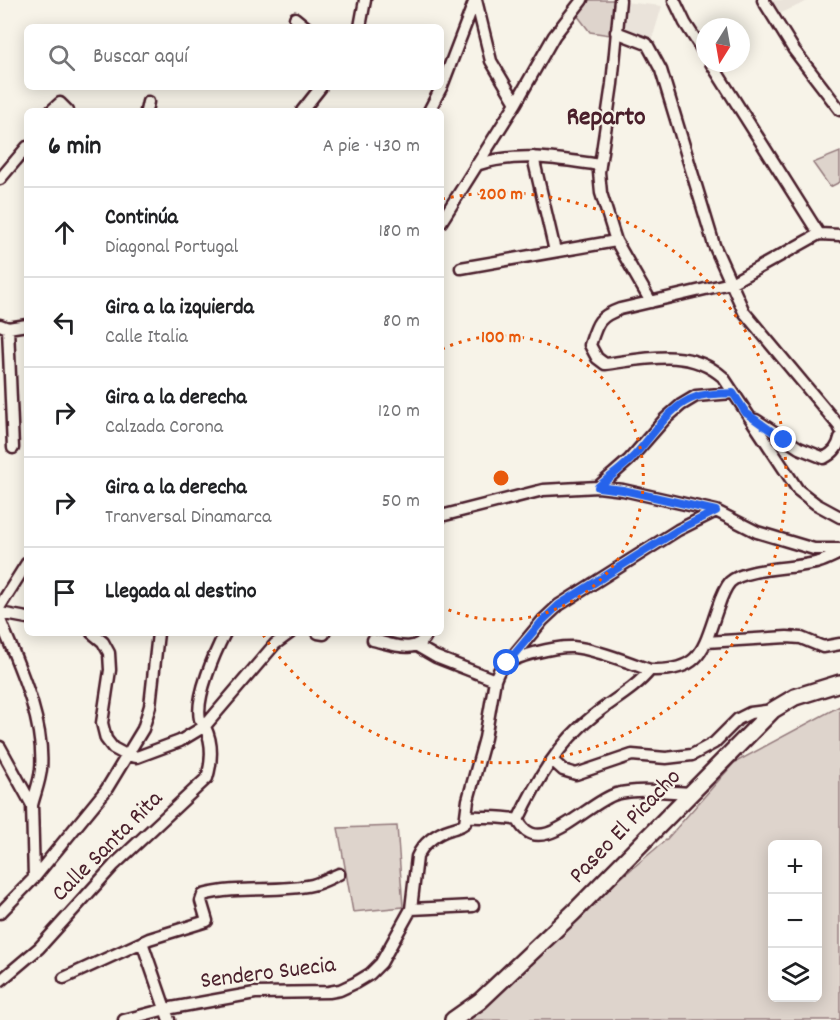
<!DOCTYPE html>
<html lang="es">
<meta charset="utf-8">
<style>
:root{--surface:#fff;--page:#f2f2f2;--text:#202124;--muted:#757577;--line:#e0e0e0}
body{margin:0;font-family:Dekko,sans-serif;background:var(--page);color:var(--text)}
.controls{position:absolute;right:18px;bottom:18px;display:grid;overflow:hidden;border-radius:9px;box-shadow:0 3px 15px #0003}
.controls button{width:54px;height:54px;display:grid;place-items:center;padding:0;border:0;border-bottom:2px solid var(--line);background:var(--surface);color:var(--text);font:30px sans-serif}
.compass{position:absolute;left:696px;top:18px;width:54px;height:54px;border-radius:50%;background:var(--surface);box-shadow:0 3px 15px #0003;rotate:191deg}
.stop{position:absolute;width:18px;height:18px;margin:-14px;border:4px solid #2563eb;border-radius:50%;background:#fff}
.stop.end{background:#2563eb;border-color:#fff;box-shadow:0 2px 6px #0008}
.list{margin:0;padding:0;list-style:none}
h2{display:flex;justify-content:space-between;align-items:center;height:78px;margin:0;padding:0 24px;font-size:26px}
h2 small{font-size:20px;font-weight:400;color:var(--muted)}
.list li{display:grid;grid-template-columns:39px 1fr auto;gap:18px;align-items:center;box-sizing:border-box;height:90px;padding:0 24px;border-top:2px solid var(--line)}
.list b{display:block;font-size:22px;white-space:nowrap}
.list p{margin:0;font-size:20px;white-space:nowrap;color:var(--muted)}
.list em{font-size:20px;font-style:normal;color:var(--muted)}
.icon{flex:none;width:33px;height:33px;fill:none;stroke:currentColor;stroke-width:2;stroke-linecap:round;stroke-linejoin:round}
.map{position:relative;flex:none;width:840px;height:1020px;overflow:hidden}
.search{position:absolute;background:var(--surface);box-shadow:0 3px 15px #0003;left:24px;top:24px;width:420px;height:66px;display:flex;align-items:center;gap:15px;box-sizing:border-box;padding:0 21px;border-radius:9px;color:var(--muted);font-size:22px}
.panel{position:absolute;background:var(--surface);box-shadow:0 3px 15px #0003;left:24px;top:108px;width:420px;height:528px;border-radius:9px}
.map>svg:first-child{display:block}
.built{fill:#eae3da}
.green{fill:#ded4cc;stroke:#947a7c;stroke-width:1.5;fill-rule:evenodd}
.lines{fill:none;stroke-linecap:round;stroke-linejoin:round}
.street-casing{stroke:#4a1f2b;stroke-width:15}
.secondary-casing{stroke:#4a1f2b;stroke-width:20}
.street{stroke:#f7f3e8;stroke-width:10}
.secondary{stroke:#f7f3e8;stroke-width:15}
.route{stroke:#2563eb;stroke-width:8}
.ring{fill:none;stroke:#e8590c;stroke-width:3;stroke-dasharray:3 6}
.labels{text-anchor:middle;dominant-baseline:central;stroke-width:4.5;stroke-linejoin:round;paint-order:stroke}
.street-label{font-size:24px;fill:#4a1f2b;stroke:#f7f3e8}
.neighbourhood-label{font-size:26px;font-weight:bold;fill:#4a1f2b;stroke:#f7f3e8}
.centre{fill:#e8590c;stroke:#f7f3e8;stroke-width:3}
.ring-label{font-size:18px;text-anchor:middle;font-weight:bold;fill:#e8590c;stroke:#f7f3e8;stroke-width:4.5;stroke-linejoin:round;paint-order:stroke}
</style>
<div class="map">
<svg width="840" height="1020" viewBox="0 0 840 1020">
<rect width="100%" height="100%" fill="#f7f3e8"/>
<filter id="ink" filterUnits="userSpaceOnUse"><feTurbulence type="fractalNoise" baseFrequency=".0167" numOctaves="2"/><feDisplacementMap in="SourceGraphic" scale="12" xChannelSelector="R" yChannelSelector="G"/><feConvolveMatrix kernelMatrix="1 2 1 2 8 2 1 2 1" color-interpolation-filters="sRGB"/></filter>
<g filter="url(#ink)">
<path class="built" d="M768,0H810L777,15Z
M624,2L662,6L651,43L620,30Z"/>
<path class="green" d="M588,0H616L610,35L590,32L577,15Z
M840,152V182L830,187L813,163Z
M840,706V1020H464L476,1014L572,919L666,840L734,763ZM772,844H818V998H772Z
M397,826L403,907L353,912L338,828Z"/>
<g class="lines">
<g class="street-casing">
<path id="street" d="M476,0L491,61L516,103
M620,0L612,84L599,172L601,193L616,241L651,302
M674,0L685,23L705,54
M763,0L794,50L840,110
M295,18L306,27
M360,27L365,0
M616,32L647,44L661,70L714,245L744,312L839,426L840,429
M711,63L819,234
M51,111L60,103L68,111
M146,111L148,102
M302,111L321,87
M429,111L442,86L475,0
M533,157L555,251
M476,165C519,151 557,159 600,165
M0,179L27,147
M441,222L516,103L554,36L582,0
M840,235L819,234L731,283L620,309C598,317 597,323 590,345L597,358L605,364C645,359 689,347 723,377L798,490L816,504L840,517
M461,268L616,241
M0,325L8,328L27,325
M8,328L13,448
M756,420L799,448L824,458C833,453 838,448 840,438
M598,487L629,460L665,419L681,405L696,396L733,393
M441,516L543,490L598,487L623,490L716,511L757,532L814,549H840
M0,606L27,563
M0,613L27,618
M0,620C18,664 45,720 41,769C40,781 35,793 32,805
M92,633L103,642L109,653L110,670L102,723L106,739L113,748L126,755L137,757L180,741L205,726L275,644L290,633
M318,633L324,634
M373,640C391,644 419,656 427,633
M706,642L787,637L801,638L823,647L840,644
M417,646L436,657L495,680C497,675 498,671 502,667C513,656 557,646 573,647C595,649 628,662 650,670
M507,663L543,620L559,605L678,530L716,511
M0,747L32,805L34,878L0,913
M552,760L563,770L576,774L632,755L666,758L692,755L714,743L738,719L750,713L773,710
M466,816C484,818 501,816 518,820
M518,820C536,782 559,742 593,716C611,701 635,689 650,670C702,672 703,649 718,607C721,598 724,589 730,582C746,567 797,569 819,562C826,560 833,556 840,553
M518,820C539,862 588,802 616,794C640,788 666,792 690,793
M34,878L106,790L143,729L150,706L158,633
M411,909L473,906
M142,942L169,1020
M64,978L149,939L207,921L201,901L203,895C239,885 277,893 312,885C321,883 330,878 339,874
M0,981L39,948L114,865L207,778C212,761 213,743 205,727C205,725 201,721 200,719C195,698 215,652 225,633
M124,1020L166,1009L255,993L329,992L340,990L355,983L370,974L381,963L411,909L417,857C423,843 437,833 451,829C457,827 460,827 465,823L468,800L485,738L495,680"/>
</g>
<g class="secondary-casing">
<path id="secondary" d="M453,1020L480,1001L573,913L773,710L795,697L840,683"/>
</g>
<use href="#street" class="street"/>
<use href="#secondary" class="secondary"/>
</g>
</g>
<g class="lines" filter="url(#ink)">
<path class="route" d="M507,663L543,620L559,605L678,530L716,511L623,490L598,487C608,478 620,470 630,460C651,440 667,406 696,397C707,393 721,394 733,393L746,413L784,440"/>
</g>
<g class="ring">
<path d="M442 349A142 142 0 1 1 442 607"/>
<path d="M442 199A285 285 0 1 1 262 633"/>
</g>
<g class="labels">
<g class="street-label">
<text transform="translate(626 827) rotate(-46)">Paseo El Picacho</text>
<text transform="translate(108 847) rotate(-45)">Calle Santa Rita</text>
<text transform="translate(268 974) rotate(-7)">Sendero Suecia</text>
</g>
<g class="neighbourhood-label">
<text x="606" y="118">Reparto</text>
</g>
</g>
<circle cx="501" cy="478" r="9" class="centre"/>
<g class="ring-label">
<text x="501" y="199">200 m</text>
<text x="501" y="342">100 m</text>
</g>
</svg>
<div class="controls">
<button>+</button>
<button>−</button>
<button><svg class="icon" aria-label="layers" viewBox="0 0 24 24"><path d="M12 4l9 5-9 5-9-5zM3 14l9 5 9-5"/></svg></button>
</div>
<svg class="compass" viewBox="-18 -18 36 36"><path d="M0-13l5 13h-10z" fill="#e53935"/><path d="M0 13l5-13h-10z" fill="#757577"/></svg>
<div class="stop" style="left:507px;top:663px"></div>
<div class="stop end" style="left:784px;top:440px"></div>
<div class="search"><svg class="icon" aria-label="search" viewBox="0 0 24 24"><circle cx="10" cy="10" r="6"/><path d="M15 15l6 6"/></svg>Buscar aquí</div>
<section class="panel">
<h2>6 min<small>A pie · 430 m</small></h2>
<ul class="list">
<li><svg class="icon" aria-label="ahead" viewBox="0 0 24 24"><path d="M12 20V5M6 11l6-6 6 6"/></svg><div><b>Continúa</b><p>Diagonal Portugal</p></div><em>180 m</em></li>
<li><svg class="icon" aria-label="left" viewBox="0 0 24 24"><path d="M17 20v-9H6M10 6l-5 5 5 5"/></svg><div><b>Gira a la izquierda</b><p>Calle Italia</p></div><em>80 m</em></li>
<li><svg class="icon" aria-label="right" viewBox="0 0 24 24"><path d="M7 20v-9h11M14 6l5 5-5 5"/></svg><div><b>Gira a la derecha</b><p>Calzada Corona</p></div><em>120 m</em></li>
<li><svg class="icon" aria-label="right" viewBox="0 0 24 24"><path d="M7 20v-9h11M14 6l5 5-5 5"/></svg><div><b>Gira a la derecha</b><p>Tranversal Dinamarca</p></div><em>50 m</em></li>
<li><svg class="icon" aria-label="arrive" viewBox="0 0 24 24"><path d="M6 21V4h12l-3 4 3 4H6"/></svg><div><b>Llegada al destino</b></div></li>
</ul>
</section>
</div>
